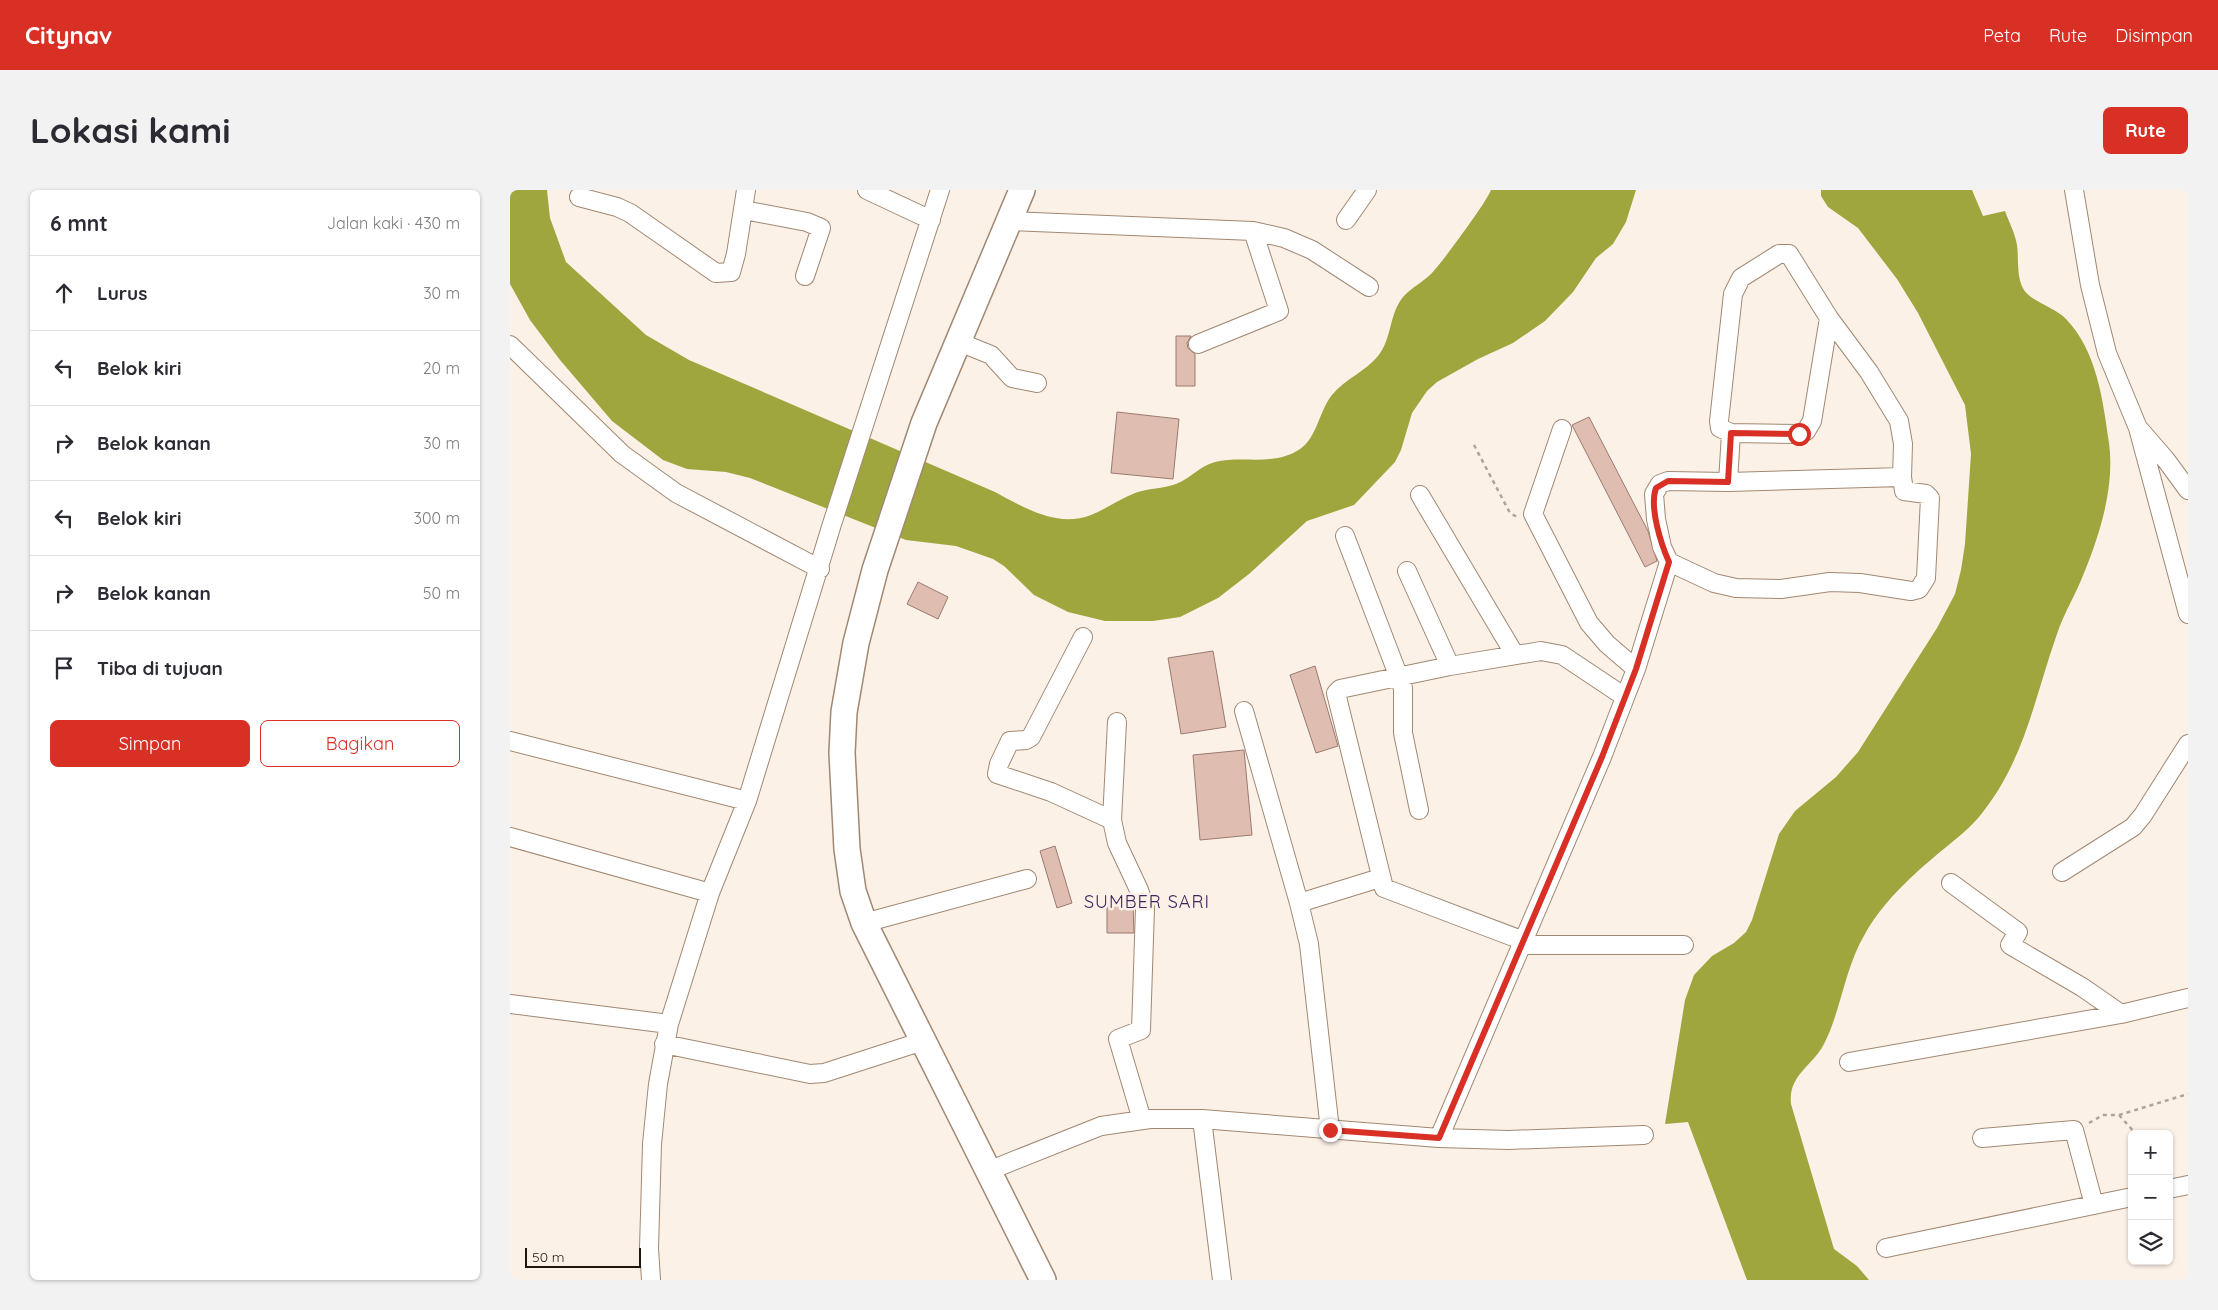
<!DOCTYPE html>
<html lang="id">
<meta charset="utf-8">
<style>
:root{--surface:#fff;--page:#f2f2f3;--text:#2b2b33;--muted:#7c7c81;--line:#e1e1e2;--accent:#d93025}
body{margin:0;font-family:Quicksand,sans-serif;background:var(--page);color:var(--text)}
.controls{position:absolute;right:15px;bottom:15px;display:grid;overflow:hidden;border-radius:8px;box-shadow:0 1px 4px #0004}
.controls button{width:45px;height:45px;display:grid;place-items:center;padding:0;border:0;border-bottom:1px solid var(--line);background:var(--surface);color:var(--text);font:25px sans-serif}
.scale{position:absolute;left:15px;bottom:12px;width:116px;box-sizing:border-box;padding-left:5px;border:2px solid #21170f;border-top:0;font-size:14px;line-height:18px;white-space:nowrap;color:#21170f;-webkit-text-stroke:4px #fcf1e7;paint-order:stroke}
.stop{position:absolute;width:15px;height:15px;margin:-11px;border:4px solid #d93025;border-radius:50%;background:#fff}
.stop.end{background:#d93025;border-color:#fff;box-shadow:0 1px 5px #0008}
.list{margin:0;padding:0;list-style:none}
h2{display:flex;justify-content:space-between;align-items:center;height:65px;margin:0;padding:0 20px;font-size:21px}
h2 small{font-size:16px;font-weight:400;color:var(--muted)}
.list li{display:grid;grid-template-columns:32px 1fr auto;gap:15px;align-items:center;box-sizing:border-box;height:75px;padding:0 20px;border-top:1px solid var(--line)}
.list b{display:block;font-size:19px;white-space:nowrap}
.list em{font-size:16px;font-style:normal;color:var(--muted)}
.actions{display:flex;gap:10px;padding:15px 20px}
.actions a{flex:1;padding:11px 0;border:1px solid var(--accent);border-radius:8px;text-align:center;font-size:18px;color:var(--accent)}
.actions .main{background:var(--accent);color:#fff}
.icon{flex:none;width:28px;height:28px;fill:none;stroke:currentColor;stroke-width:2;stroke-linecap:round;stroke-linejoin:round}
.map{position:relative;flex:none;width:1678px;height:1090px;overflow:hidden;border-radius:8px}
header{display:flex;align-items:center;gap:30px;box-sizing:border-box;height:70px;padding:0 25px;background:var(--accent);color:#fff}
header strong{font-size:24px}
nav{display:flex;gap:28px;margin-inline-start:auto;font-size:18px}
.intro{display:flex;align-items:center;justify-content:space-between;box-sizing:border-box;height:120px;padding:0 30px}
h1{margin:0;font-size:35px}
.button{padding:12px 22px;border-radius:8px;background:var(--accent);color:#fff;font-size:18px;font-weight:700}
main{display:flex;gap:30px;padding:0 30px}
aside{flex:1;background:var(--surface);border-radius:8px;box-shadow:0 1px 4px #0004}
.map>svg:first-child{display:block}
.water{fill:#9fa63d}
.building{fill:#e0bdb1;stroke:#9b7a6f}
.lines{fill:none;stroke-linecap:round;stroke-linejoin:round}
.minor-casing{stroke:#a18872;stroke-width:20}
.highway-casing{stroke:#a18872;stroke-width:28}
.path{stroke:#afa49b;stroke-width:2.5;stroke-dasharray:4 4;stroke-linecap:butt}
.minor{stroke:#fff;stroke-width:18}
.highway{stroke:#fff;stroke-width:25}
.route{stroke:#d93025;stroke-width:6}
.labels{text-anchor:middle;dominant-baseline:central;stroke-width:5;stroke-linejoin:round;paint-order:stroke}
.quarter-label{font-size:18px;letter-spacing:1px;fill:#3f255f;stroke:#fcf1e7}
</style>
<header>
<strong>Citynav</strong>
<nav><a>Peta</a><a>Rute</a><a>Disimpan</a></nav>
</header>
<div class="intro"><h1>Lokasi kami</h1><a class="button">Rute</a></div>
<main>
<aside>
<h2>6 mnt<small>Jalan kaki · 430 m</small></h2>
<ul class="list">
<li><svg class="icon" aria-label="ahead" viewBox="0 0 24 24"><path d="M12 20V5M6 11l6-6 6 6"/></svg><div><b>Lurus</b></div><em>30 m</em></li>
<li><svg class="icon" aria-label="left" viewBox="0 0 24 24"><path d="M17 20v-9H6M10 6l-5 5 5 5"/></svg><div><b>Belok kiri</b></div><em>20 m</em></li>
<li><svg class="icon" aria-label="right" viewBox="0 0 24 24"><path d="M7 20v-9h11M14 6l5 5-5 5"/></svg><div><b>Belok kanan</b></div><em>30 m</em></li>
<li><svg class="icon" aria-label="left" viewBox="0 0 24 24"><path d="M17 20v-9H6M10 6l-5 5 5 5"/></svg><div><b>Belok kiri</b></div><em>300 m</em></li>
<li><svg class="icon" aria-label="right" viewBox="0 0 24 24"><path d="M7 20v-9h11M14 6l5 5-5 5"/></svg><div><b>Belok kanan</b></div><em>50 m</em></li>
<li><svg class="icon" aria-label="arrive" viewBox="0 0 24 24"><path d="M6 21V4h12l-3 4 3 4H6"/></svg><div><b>Tiba di tujuan</b></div></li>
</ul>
<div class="actions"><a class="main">Simpan</a><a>Bagikan</a></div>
</aside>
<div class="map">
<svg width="1678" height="1090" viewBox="0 0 1678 1090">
<rect width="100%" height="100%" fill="#fcf1e7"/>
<path class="water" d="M0,0H37L40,28L56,72L136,145L179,170L485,302C515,318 547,338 581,325C596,319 610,309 625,303C638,298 653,299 666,294C680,289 689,276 705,272C733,265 763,277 790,259C807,248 809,221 822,205C835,189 856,181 868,166C882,149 879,124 893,107C901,98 913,92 922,83C933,71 976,13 981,0H1126L1116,32L1103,54L1086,68L1063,102L1035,131L1003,153L968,169L927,192L917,201L902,223L891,260L885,272L844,315L797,331L739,384L708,408L670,427L643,431H595L558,422L524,405L494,376L483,369L446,356L396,350L240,288L216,282L177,279L153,270L102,231L50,170L20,130L0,94Z
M1311,0H1462L1473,26L1495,21C1499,32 1505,43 1507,55C1509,69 1506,87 1514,100C1522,112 1545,117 1556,129C1587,161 1593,211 1599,253C1605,296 1590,344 1574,383C1566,404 1554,423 1547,444C1524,509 1515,571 1469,627C1456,642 1438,655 1423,668C1398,689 1371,715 1355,744C1335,777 1331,821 1314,854C1302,877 1278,885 1281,914L1324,1059L1347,1076L1359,1090H1237L1178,932L1155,934L1175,810L1184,785L1202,766L1224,753L1236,742L1242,730L1269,644L1285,621L1326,587L1348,562L1427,438L1445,404L1451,380L1455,354L1461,264L1455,215L1408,123L1387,89L1348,38L1318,17L1311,6Z"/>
<path class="building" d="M666,146H681L677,153L678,158L685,164V196H666Z
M607,222L669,229L663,289L601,283Z
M1079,227L1138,341L1147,371L1135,377L1062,235Z
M408,392L438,407L428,429L397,414Z
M703,461L716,537L671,544L658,468Z
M805,476L828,556L806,563L780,485Z
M734,560L742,645L690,650L683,565Z
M545,656L562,713L547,718L530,661Z
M597,714H623L624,743H597Z"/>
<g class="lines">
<g class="minor-casing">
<path id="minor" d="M357,0L421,30
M1564,0L1580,95L1597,163L1628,238L1678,424
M69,7L107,17L120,23L206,83L221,82L226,64L236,0
M234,20L297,32L311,38L295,86
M836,30L857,0
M501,31L743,41L774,48L802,60L859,97
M449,152L481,165L502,188L527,193
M688,154L769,121L743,41
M0,155L112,264L166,303L310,379
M1052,239L1023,324L1079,433L1097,454L1126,479
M1630,240L1656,270L1678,300
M1221,243L1210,238L1209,231L1223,104L1231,88L1269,64H1279L1319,128L1359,182L1389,231L1393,254L1392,287
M1392,287L1394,301L1416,304L1420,308L1416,388L1409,399L1401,401L1350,393L1320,392L1271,399L1226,398L1204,393L1159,372L1152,357L1146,329L1144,304L1150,294L1158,291L1218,292Z
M1218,292L1221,243L1289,244L1296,241L1302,231L1319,128
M910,305L1005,465
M835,346L893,498V543L909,620
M897,381L940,476
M573,447L521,547L516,550L500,551L489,574L487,584L541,602L602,630L607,653L629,700L635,718L631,840L608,849L632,930
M734,521L789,713L799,754L820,940
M0,551L237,611
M602,630L607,532
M0,647L200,703
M1552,682L1623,637L1633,625L1678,554
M1441,693L1508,742L1500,755L1572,797L1611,824
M789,713L870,688
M354,733L517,689
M1014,751L874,698L826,503L830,499L940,476L1031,461L1052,465L1115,507
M1012,755H1174
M0,814L159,834
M154,854L300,884L314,883L413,851
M1339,872L1611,824L1678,808
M692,929L712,1090
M929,948L1092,567L1126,479L1159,372
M1472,948L1564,940L1584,1015
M478,981L591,936L640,929H692L929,948L998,950L1134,945
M1659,999L1678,995
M1376,1058L1622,1007
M141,1090L139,1058L142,954L148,894L159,834L200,703L237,611L322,334L430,0"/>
</g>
<g class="highway-casing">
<path id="highway" d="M512,0L414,233L365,380L346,453L334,522L332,563L337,659L343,701L354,733L533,1090"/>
</g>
<path class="path" d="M964,255L1000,323L1007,327
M1609,925L1626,944
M1579,933L1593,925H1609L1678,904"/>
<use href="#minor" class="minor"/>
<use href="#highway" class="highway"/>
</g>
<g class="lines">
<path class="route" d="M820,940L929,948L1092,567L1126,479L1159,372C1151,354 1139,317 1146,298L1158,291L1218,292L1221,243L1289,244"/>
</g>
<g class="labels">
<g class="quarter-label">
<text x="637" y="711">SUMBER SARI</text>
</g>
</g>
</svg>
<div class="controls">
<button>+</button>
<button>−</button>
<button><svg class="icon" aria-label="layers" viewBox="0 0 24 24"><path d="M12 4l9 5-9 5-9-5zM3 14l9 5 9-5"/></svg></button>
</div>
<div class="scale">50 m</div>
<div class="stop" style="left:1289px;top:244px"></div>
<div class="stop end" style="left:820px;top:940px"></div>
</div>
</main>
